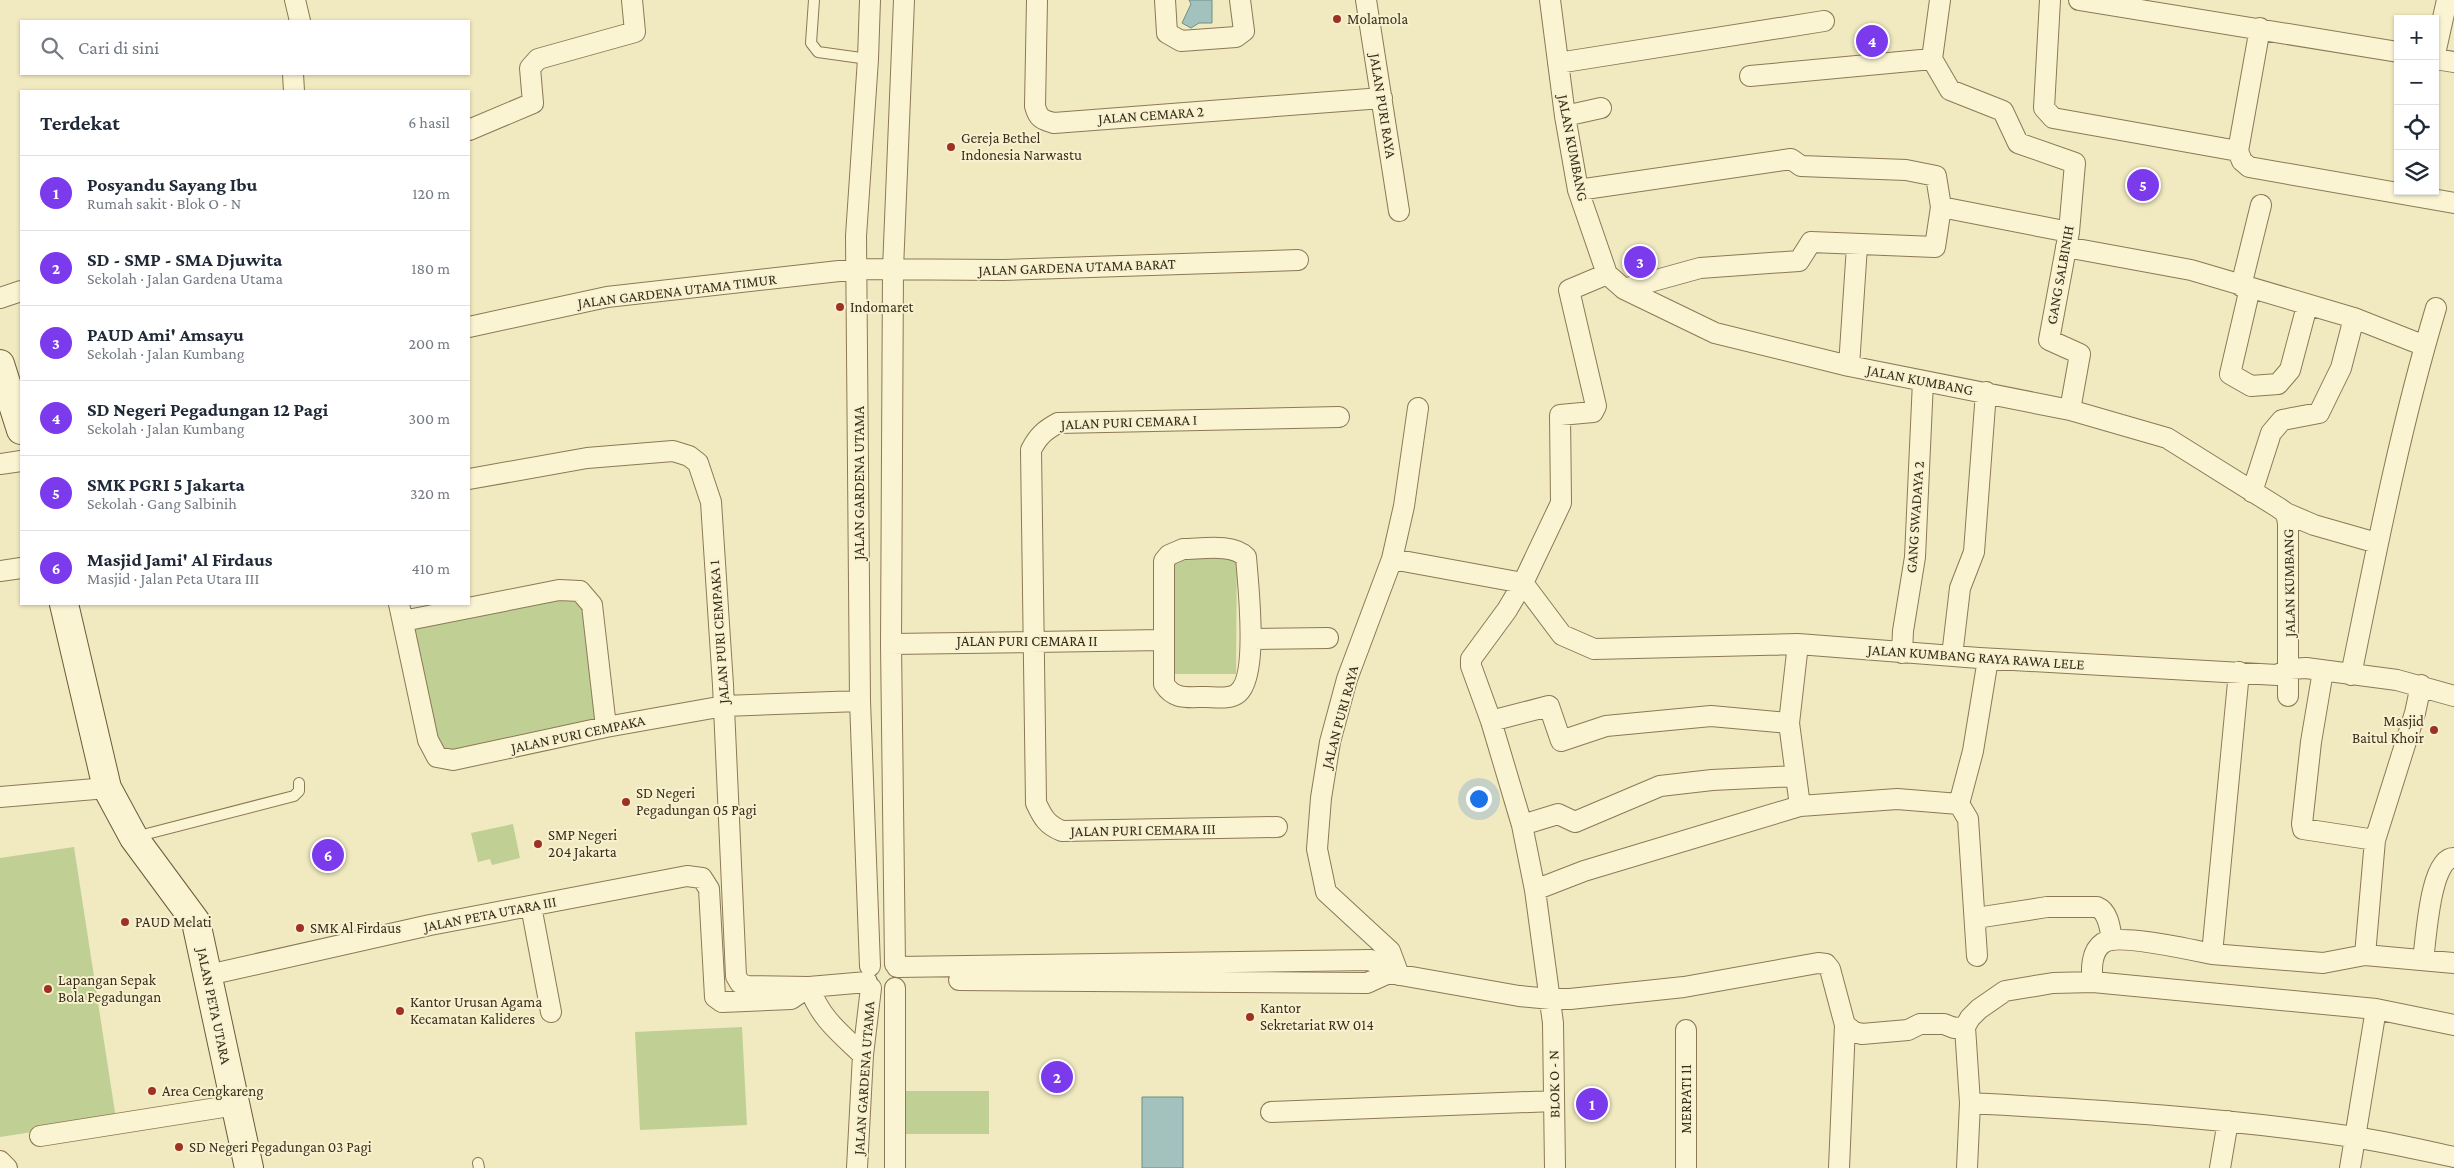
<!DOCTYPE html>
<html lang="id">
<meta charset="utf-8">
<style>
:root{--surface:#fff;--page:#f2f2f3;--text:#1f2937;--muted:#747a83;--line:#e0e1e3;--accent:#7c3aed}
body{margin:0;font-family:"Crimson Pro",serif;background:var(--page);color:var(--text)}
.controls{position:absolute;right:15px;top:15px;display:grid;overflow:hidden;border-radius:0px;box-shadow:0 1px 4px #0004}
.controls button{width:45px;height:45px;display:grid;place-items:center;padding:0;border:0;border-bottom:1px solid var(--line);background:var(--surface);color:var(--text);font:25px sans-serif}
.you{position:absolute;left:1478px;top:798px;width:18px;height:18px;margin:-12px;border:4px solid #fff;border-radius:50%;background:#1a73e8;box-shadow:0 0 0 8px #1a73e833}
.badge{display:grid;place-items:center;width:32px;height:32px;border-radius:50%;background:var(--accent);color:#fff;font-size:16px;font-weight:700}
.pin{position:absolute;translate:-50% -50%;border:2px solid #fff;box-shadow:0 1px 5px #0006}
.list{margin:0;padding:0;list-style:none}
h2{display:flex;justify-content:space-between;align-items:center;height:65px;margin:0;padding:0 20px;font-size:21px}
h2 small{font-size:16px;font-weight:400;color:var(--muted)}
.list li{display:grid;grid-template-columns:32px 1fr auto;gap:15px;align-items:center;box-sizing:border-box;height:75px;padding:0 20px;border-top:1px solid var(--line)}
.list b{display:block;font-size:19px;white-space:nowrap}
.list p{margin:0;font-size:16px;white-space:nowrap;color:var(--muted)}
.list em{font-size:16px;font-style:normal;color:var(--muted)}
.icon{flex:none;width:28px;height:28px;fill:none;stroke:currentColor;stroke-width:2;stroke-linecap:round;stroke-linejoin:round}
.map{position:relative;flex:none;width:2454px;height:1168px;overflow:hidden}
.search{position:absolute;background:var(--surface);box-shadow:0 1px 4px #0004;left:20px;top:20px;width:450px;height:55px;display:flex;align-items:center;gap:12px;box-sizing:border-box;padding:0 18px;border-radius:0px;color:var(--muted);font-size:19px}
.panel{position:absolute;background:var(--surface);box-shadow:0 1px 4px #0004;left:20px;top:90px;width:450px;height:515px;border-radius:0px}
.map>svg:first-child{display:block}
.green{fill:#c0cf93}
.water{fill:#a3c2bd;stroke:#69918c}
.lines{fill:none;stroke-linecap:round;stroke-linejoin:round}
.lane-casing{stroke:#8b7956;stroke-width:12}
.street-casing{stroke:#8b7956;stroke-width:22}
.secondary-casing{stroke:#6c5a3a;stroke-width:30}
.lane{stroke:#fbf4d3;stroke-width:10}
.street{stroke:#fbf4d3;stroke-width:20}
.secondary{stroke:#fbf4d3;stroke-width:28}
.poi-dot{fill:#9e3222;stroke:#f8f1cf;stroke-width:2}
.labels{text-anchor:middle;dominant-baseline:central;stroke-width:4;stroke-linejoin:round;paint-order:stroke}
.poi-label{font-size:15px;fill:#392e1c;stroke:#f8f1cf;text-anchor:start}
.street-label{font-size:15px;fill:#392e1c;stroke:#f8f1cf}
</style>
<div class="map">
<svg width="2454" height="1168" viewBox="0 0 2454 1168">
<rect width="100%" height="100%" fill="#f1e9bf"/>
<path class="green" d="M1237,551L1236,674H1170L1172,553Z
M567,596L577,597L583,606L596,723L442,758L408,625Z
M513,824L520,858L492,865L490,859L478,862L471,833Z
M74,847L116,1119L0,1137V858Z
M742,1027L747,1125L640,1130L635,1032Z
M906,1091H989V1134H906Z"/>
<path class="water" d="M1189,0H1212V23H1199L1191,28L1182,23L1191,4Z
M1142,1097H1183V1168H1142Z"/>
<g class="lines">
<g class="lane-casing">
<path id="lane" d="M814,0L811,43L818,52L868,59
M135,837L294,796L299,791V783
M478,1163L479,1168"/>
</g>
<g class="street-casing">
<path id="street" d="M295,0L300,21
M1037,0L1035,106C1038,118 1042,120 1054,123L1382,98
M1165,0L1167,33L1181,41L1236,37L1244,31L1240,0
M1366,0L1399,211
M1550,0L1565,116L1578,190L1607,274L1624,289L1715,333L1849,366L2070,410L2167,438L2279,508L2286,513L2288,523V696
M2050,0L2044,108L2053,118L2238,151
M2079,0L2398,52
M2260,28L2238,151L2242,161L2249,167L2454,203
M2435,54L2447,0
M1932,59L1940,0
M2435,59L2454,62
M1558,63L1824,21
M293,74L294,91
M1750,76L1932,59L1950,90L2003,111L2018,143L2075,163L2069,232L2049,340L2080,354L2070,410
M1565,116L1601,108
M469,130L533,103L530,68L538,59L635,32L632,0
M1578,190L1791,159L1801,166L1906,170L1936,176L1941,207L2069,232
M2066,247L2191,270L2354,318L2425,346
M2241,286L2261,205
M2250,288L2230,374L2251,386L2278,384L2290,370L2307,306
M1624,289L1700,268L1799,261L1811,242L1935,247L1941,207
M0,298L21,291
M469,327L607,297L857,269L1004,270L1298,260
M1849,366L1857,246
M0,464L21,461
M469,479L587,458L673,451L689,456L698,463L711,502L723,685L736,976L740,983L748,986L809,987L867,982
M2252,492L2271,433L2282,420L2319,413L2341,368L2354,318
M2286,513L2314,525L2377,543
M1183,549C1201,549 1233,543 1246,557C1248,584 1259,676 1238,693C1230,700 1215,697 1205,697C1187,697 1174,700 1164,684V561L1169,555Z
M1392,559L1523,583L1562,635L1594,649L1798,644L1979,658L2277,675L2290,669L2306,668L2397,680L2454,696
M0,571L21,568
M399,604L428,740L437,757L453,760L606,727L724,706L860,701
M403,621L559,590L580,591L592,605L606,727
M1251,639L1328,638
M891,644L1164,640
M1798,644L1789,723L1800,806
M1902,653L1903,631L1915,557L1923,381
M1952,656L1960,588L1974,552L1986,392
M2323,671L2311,742L2302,824L2303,829L2375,840
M2351,675C2376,552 2400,428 2436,308
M1491,721L1549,706L1561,741L1606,726L1711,716L1789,723
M0,797L107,788
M1959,804L1973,751L1988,659
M1522,825L1558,814L1575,822L1660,786L1712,780L1794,776
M1277,827L1062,831C1047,825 1043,818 1036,803L1031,450C1038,436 1045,430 1058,423L1339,417
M1535,890L1584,871L1800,806L1897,799L1959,804L1968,819L1977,956
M531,906L551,1012
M1976,918L2047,907H2097C2109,912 2110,929 2112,940
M2212,954L2323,963L2365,955L2454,963
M2365,955L2375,840L2415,713L2421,685
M2423,960C2426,941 2430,857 2454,858
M895,964L891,644L893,269L904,0
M870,966L860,701L856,236L868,59L870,0
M897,967L1371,960L1389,973L1519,996L1551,999H1570L1684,987L1818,963L1826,964L1830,969L1845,1025L1839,1168
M208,975L430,925L687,876L702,878L709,889L715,997L722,1002L791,999L809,987C821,1019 839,1032 863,1055
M1399,975L1390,951L1326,892L1317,849L1321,798L1330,742L1347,679L1392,559L1404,506L1418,408
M959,980L1367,983L1389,973
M2093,982C2091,970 2091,951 2103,943C2117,933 2192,950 2212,954L2239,672
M895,988V1168
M1845,1025L1854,1032L1862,1034L1908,1030L1920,1024H1944L1954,1028L1965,1027
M1686,1030V1168
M1970,1103C2098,1110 2227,1118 2354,1137C2387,1142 2421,1150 2454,1157
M1271,1112L1554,1101
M40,1136L236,1105
M0,1161L7,1168
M857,1168L863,1055L871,988
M1555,1168L1553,1023L1535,890L1522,825L1491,721L1471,666V659L1507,610L1523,583L1561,503L1560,415L1593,412L1596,406L1569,290L1607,274
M1967,1168L1970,1103L1965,1027L1970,1018L1979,1009L2005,991L2053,983L2093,982L2376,1009L2454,1025
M2220,1168L2228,1121
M2350,1168L2376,1009"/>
</g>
<g class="secondary-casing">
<path id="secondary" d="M0,364L21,430
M64,604L107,788L134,838L196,922L249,1168"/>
</g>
<use href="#lane" class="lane"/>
<use href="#street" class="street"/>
<use href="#secondary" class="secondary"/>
</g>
<g class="poi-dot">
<circle cx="1337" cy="19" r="5"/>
<circle cx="951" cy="147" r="5"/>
<circle cx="840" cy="307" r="5"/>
<circle cx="2434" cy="730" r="5"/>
<circle cx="626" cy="802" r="5"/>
<circle cx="538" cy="844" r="5"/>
<circle cx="125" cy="922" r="5"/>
<circle cx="300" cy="928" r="5"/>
<circle cx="48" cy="989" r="5"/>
<circle cx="400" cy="1011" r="5"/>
<circle cx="1250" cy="1017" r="5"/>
<circle cx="152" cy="1091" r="5"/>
<circle cx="179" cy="1147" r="5"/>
</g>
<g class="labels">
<g class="poi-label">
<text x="1347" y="19">Molamola</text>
<text x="961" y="138">Gereja Bethel<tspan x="961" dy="17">Indonesia Narwastu</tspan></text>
<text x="850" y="307">Indomaret</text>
<text x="2424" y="721" text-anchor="end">Masjid<tspan x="2424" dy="17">Baitul Khoir</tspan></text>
<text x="636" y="793">SD Negeri<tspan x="636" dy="17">Pegadungan 05 Pagi</tspan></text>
<text x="548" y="835">SMP Negeri<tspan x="548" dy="17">204 Jakarta</tspan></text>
<text x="135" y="922">PAUD Melati</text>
<text x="310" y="928">SMK Al Firdaus</text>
<text x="58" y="980">Lapangan Sepak<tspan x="58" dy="17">Bola Pegadungan</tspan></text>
<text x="410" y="1002">Kantor Urusan Agama<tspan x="410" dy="17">Kecamatan Kalideres</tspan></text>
<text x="1260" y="1008">Kantor<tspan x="1260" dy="17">Sekretariat RW 014</tspan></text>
<text x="162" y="1091">Area Cengkareng</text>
<text x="189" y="1147">SD Negeri Pegadungan 03 Pagi</text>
</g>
<g class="street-label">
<text transform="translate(1383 106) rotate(81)">JALAN PURI RAYA</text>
<text transform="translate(1151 115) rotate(-4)">JALAN CEMARA 2</text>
<text transform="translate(1573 148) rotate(79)">JALAN KUMBANG</text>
<text transform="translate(1077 267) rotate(-2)">JALAN GARDENA UTAMA BARAT</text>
<text transform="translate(2060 275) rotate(-80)">GANG SALBINIH</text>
<text transform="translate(677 291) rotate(-7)">JALAN GARDENA UTAMA TIMUR</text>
<text transform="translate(1920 380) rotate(11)">JALAN KUMBANG</text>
<text transform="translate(1129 422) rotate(-2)">JALAN PURI CEMARA I</text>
<text transform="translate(859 483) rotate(-90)">JALAN GARDENA UTAMA</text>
<text transform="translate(1915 517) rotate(-86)">GANG SWADAYA 2</text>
<text transform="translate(2289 583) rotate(-91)">JALAN KUMBANG</text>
<text transform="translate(719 632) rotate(-94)">JALAN PURI CEMPAKA 1</text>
<text x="1027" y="641">JALAN PURI CEMARA II</text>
<text transform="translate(1976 657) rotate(4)">JALAN KUMBANG RAYA RAWA LELE</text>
<text transform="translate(1340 717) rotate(-75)">JALAN PURI RAYA</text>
<text transform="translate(578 734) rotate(-12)">JALAN PURI CEMPAKA</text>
<text transform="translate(1143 830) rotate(-1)">JALAN PURI CEMARA III</text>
<text transform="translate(490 914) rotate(-11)">JALAN PETA UTARA III</text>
<text transform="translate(214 1006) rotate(78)">JALAN PETA UTARA</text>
<text transform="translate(864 1078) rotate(-86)">JALAN GARDENA UTAMA</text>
<text transform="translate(1554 1084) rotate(-91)">BLOK O - N</text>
<text transform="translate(1686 1099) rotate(-90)">MERPATI 11</text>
</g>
</g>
</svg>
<div class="controls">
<button>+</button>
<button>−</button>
<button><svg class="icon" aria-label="locate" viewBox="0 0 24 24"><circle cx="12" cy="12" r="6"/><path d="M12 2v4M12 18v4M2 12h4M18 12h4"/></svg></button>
<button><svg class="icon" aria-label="layers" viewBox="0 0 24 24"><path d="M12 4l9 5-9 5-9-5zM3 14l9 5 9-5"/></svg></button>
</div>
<div class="you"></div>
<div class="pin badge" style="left:1592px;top:1104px">1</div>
<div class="pin badge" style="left:1057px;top:1077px">2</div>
<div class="pin badge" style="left:1640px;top:262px">3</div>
<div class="pin badge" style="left:1872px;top:41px">4</div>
<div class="pin badge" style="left:2143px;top:185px">5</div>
<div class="pin badge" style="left:328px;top:855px">6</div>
<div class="search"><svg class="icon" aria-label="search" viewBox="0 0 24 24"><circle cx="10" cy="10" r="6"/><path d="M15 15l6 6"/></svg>Cari di sini</div>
<section class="panel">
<h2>Terdekat<small>6 hasil</small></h2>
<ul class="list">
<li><span class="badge">1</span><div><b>Posyandu Sayang Ibu</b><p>Rumah sakit · Blok O - N</p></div><em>120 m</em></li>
<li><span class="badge">2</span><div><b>SD - SMP - SMA Djuwita</b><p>Sekolah · Jalan Gardena Utama</p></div><em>180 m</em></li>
<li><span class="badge">3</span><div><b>PAUD Ami' Amsayu</b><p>Sekolah · Jalan Kumbang</p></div><em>200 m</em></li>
<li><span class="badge">4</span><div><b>SD Negeri Pegadungan 12 Pagi</b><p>Sekolah · Jalan Kumbang</p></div><em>300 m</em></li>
<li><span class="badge">5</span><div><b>SMK PGRI 5 Jakarta</b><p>Sekolah · Gang Salbinih</p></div><em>320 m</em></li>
<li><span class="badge">6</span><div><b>Masjid Jami' Al Firdaus</b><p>Masjid · Jalan Peta Utara III</p></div><em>410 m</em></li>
</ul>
</section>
</div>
